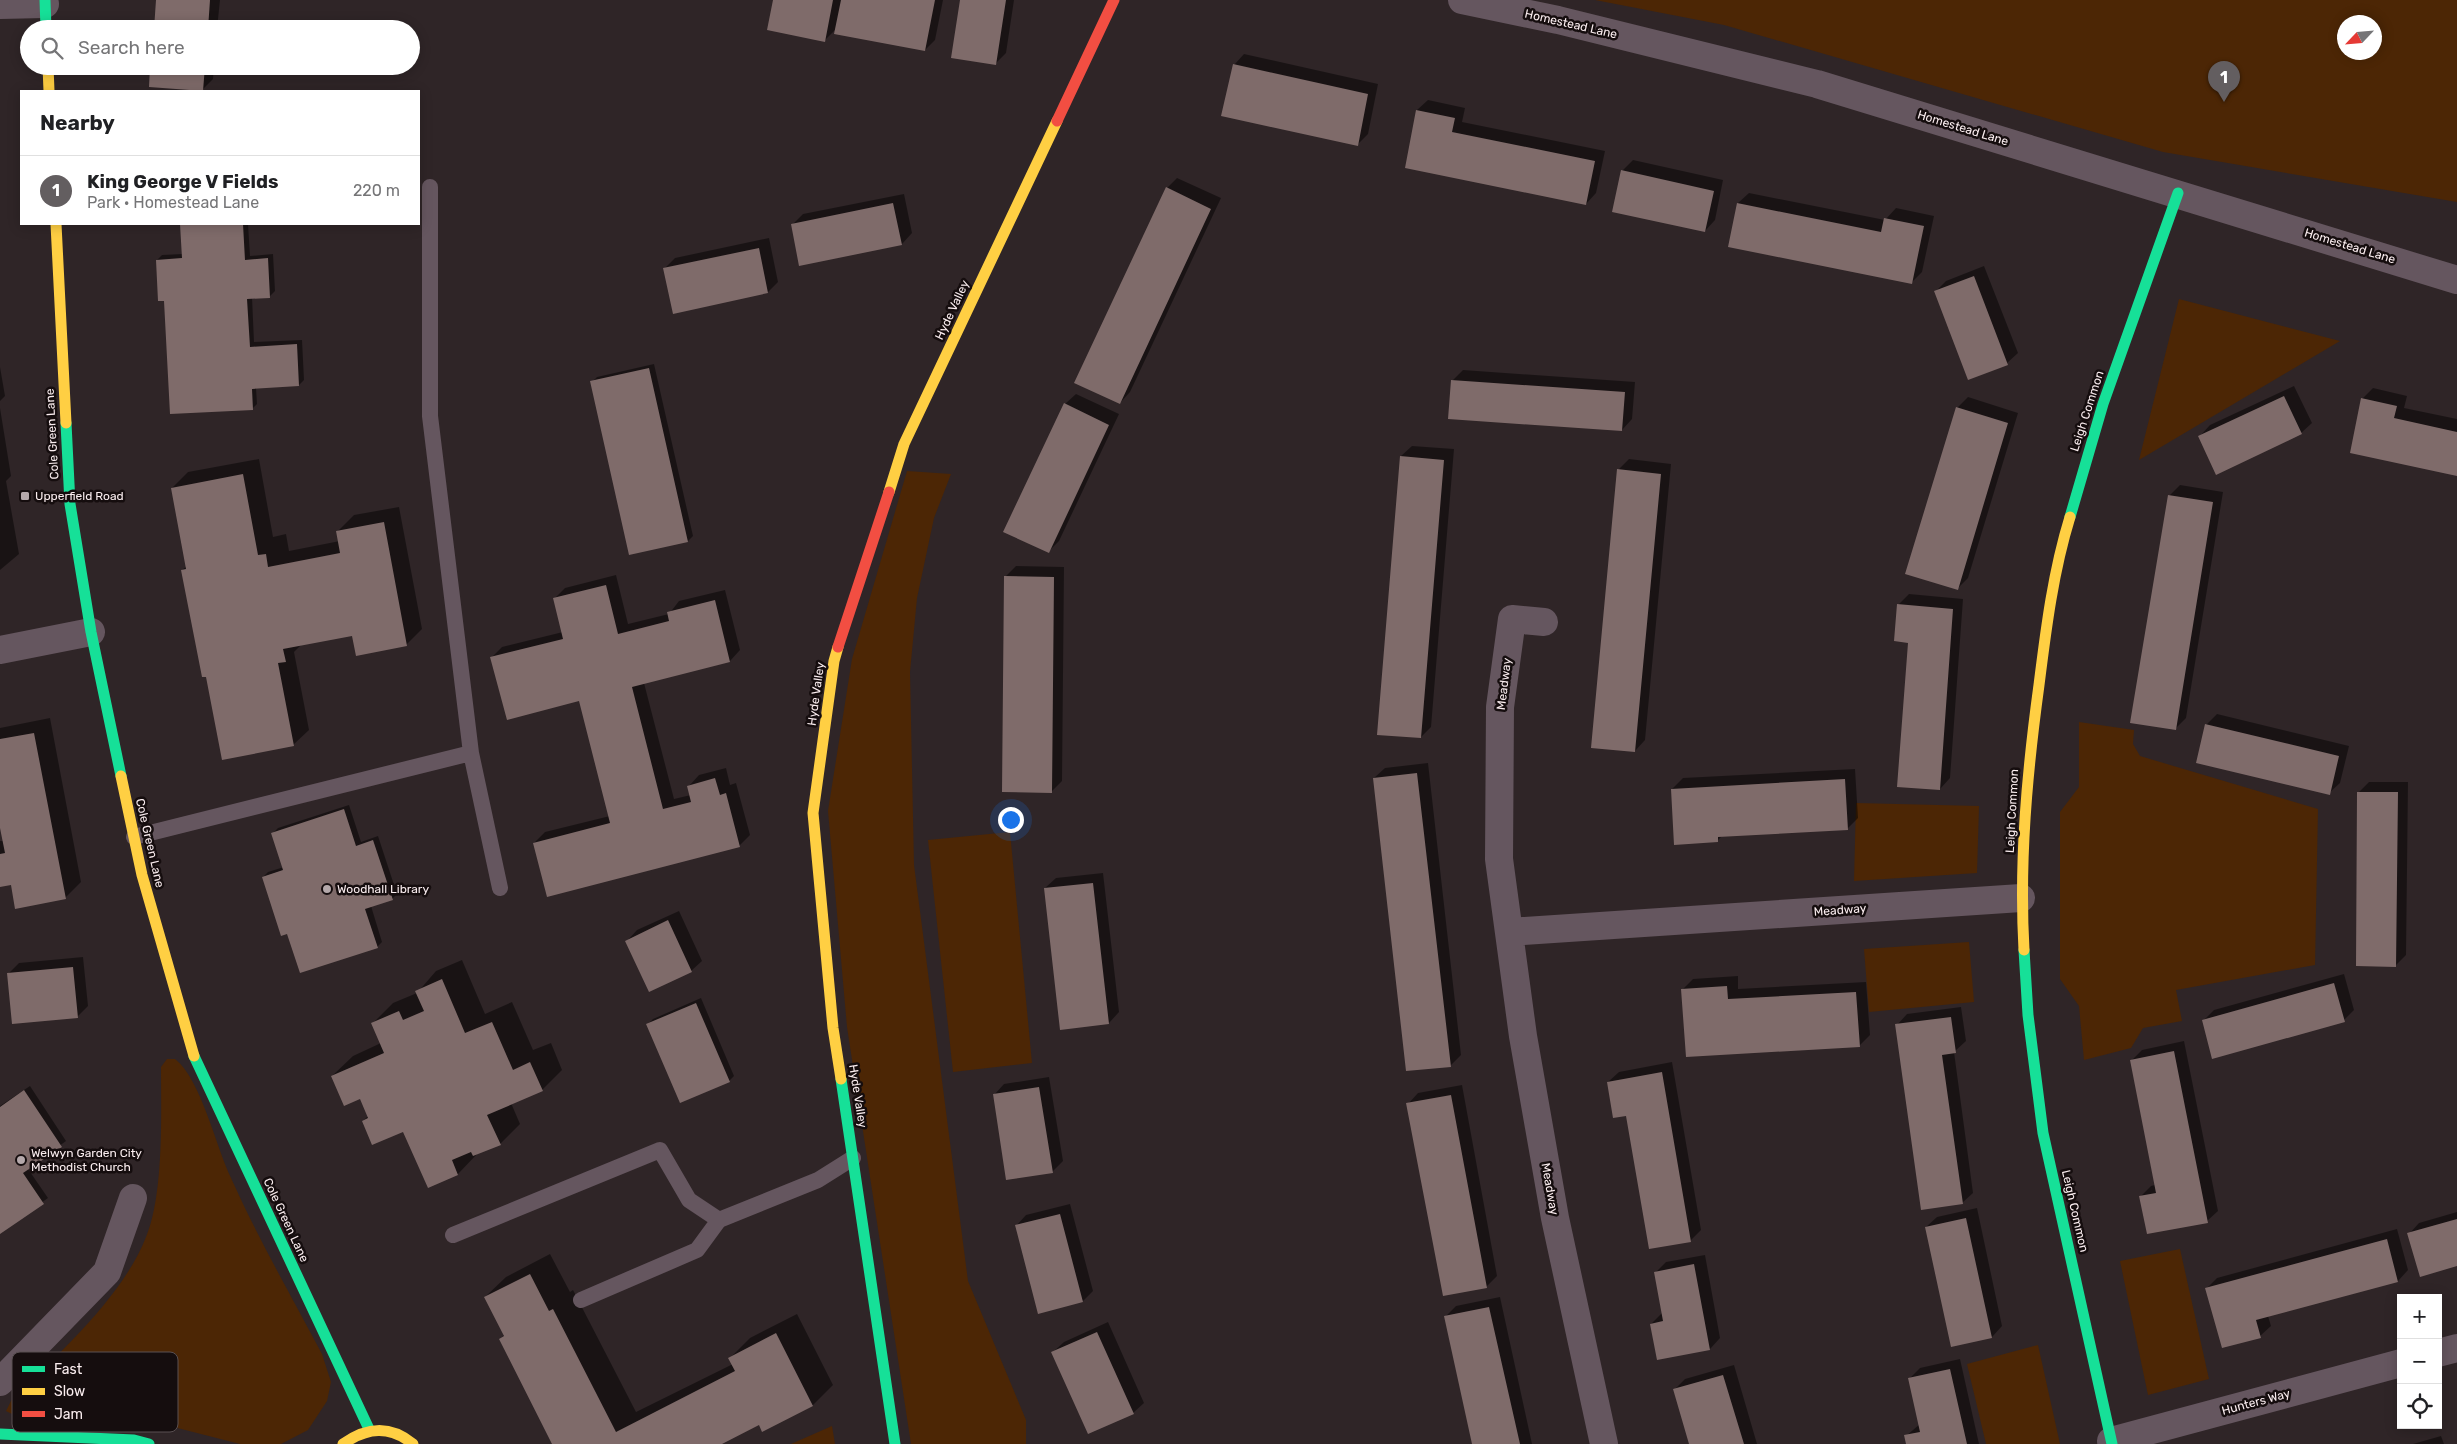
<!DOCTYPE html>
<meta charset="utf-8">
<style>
:root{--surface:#fff;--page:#f2f2f2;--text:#202124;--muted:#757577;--line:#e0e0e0;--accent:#635e60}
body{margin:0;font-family:Rubik,sans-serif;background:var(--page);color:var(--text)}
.controls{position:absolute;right:15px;bottom:15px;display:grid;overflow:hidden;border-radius:0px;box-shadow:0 2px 12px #0003}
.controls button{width:45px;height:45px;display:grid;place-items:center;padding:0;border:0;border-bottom:1px solid var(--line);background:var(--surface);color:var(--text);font:25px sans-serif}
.compass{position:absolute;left:2337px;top:15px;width:45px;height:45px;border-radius:50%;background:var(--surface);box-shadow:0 2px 12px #0003;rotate:244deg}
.you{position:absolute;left:1010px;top:819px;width:18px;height:18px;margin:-12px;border:4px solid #fff;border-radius:50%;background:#1a73e8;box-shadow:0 0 0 8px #1a73e833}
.badge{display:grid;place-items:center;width:32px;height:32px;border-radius:50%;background:var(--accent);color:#fff;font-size:16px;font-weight:700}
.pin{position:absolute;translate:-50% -41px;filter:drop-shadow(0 1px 2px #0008)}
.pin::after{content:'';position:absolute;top:26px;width:18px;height:15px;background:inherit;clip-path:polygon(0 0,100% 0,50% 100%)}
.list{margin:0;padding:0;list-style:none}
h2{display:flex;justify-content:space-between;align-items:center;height:65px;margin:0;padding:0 20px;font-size:21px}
h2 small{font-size:16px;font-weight:400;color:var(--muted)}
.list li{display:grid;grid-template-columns:32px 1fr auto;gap:15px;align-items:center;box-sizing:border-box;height:70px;padding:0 20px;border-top:1px solid var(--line)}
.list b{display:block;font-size:19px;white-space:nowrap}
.list p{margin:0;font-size:16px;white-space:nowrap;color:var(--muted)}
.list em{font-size:16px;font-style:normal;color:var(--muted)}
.icon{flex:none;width:28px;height:28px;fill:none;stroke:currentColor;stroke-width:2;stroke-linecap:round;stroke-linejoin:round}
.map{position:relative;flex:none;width:2457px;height:1444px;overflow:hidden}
.search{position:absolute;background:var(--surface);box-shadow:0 2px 12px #0003;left:20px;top:20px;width:400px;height:55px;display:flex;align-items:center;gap:12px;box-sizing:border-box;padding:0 18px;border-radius:28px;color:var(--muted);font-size:19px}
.panel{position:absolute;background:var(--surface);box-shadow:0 2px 12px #0003;left:20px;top:90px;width:400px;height:135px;border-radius:0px}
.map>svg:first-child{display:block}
.green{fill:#4c2605;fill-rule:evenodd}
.shadow{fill:#0007}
.building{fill:#7f6b6a}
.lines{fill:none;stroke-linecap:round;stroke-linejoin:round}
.lane{stroke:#65565f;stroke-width:16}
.street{stroke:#65565f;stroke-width:28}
.fast{stroke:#16e098;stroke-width:11}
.slow{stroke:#ffcf43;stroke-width:11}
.jam{stroke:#f24e42;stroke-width:11}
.poi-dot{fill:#b4a8aa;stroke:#150d0e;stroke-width:2}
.labels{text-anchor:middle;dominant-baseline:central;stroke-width:5;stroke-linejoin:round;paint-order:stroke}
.street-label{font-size:12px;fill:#fbeef0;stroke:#150d0e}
.poi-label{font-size:12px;fill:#fbeef0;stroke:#150d0e;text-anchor:start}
.key{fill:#150d0e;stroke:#5a5052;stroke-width:1}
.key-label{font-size:14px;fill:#fbeef0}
</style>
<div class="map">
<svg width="2457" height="1444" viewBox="0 0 2457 1444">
<rect width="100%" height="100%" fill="#2f2527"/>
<path class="green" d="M1595,0H2457V202L2163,152L1724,25ZM2344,22H2374V52H2344Z
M2179,299L2340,341L2139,460Z
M907,471L951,474L934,518L917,598L910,672L914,865L968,1281L1026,1420V1444H911L847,1027L828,811L852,659Z
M2079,722L2134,730L2133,744L2140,756L2318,809L2315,965L2176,990L2182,1021L2143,1028L2131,1048L2084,1060L2079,1006L2060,979V812L2079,787Z
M1856,803L1979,806L1977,873L1854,881Z
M1010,832L1032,1063L953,1072L928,840Z
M1969,942L1974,1002L1869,1012L1864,949Z
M167,1059H175C201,1079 216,1147 231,1178C258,1238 291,1296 322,1354L331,1382L327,1401L308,1430L281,1444H240L150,1421L81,1414L14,1415L6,1411L11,1401C56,1356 123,1297 146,1237C164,1193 161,1115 161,1067Z
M2180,1249L2209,1379L2148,1395L2120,1261Z
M2038,1345L2060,1444H1986L1967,1364Z
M832,1426L835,1444H791Z"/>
<path class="shadow" d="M157,0H220L217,29H155Z
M774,0H943L935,40L925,50L836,29L824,41Z
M961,0H1014L1006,53L995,64Z
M1244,54L1378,84L1368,134L1358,144L1234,65Z
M152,66H214L213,79L202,90Z
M1428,100L1465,108L1462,122L1605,151L1596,193L1586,204L1406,167L1417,110Z
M1633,160L1723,180L1715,220L1705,231L1622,171Z
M1177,178L1221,198L1130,392L1120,403L1167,188Z
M1749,193L1885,220L1896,208L1934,216L1922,272L1911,283L1730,246L1738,203Z
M904,194L912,233L902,244L792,225L803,214Z
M181,224H248L250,256L273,254L275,291L270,296L252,297L254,342L302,340L304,380L299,385L256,388L257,404L252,409L165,300L157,260L162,255L183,254Z
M769,238L778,282L768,292L674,313L664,269L675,258Z
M1984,266L2018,353L2007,363L1935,292L1946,281Z
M654,364L693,536L688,541L592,382L597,377Z
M0,367L5,396L0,401Z
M1463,370L1635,382L1632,419L1622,430L1452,381Z
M2294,386L2312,423L2301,433L2200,436L2210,425Z
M2373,388L2407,396L2404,408L2457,419V474L2362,399Z
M1076,394L1119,414L1059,541L1048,552L1065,404Z
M1968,397L2018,413L1968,578L1957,589V408Z
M0,408L11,476L6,481L19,554L0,570Z
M1412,446L1454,449L1431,727L1421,737L1401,456Z
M259,459L273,537L286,534L289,551L340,541L338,531L354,515L399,507L422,629L406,645L353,635L302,644L294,652L309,730L293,745L207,677L182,570L187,566L172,488L188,472Z
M1629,459L1671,464L1645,740L1635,751L1618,470Z
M2180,485L2223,492L2186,718L2175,729L2169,496Z
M1016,566L1064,567L1062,781L1051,792L1005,577Z
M616,575L628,624L669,614L679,601L725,590L740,650L730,661L644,683L674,799L691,795L689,786L699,775L726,768L730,785L736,783L750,835L739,846L534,843L545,832L610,816L580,700L491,658L502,647L563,632L554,599L565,588Z
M1909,594L1963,599L1950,778L1940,789L1909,642L1898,605Z
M2217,714L2349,746L2340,783L2329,793L2206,725Z
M50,718L81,882L65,898L12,884L0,886V841H4L0,821V728Z
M1428,763L1461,1055L1450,1066L1374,778L1385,768Z
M1855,769L1858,818L1847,829L1722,836L1717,841L1672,789L1683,778Z
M2369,782H2408L2406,955L2395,966L2358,793Z
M349,805L361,842L378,836L397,894L392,899L371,906L382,942L377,947L288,932L263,877L268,872L284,867L273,833L278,828Z
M1103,873L1119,1012L1109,1023L1045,888L1056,878Z
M679,911L702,961L691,971L627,941L637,930Z
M83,957L88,1006L77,1017L9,973L19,963Z
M462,960L485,1014L512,1002L533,1050L551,1043L562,1070L542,1090L511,1103L520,1124L500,1144L478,1153L458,1174L428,1187L404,1130L363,1121L368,1116L361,1097L332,1076L353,1056L381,1043L373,1023L393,1003L417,993L436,971Z
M2344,974L2354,1010L2344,1020L2203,1021L2214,1010Z
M1738,976V989L1866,982L1870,1035L1859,1046L1683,989L1693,979Z
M701,998L734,1076L729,1081L648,1024L653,1019Z
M1961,1007L1966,1041L1954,1052L1973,1193L1962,1203L1897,1025L1907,1014Z
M2184,1041L2218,1211L2207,1221L2141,1196L2151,1186L2155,1185L2131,1061L2142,1050Z
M1672,1062L1701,1230L1690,1241L1627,1114L1608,1082L1619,1072Z
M1049,1077L1063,1161L1052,1172L994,1095L1004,1084Z
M1462,1085L1497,1276L1486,1287L1408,1104L1418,1093Z
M30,1086L66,1141L28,1169L48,1198L0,1232V1106Z
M1070,1204L1093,1291L1083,1301L1016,1226L1026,1215Z
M1977,1208L2002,1326L1992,1337L1926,1227L1937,1217Z
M2457,1212V1265L2409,1234L2419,1223Z
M2397,1229L2408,1270L2398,1281L2268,1316L2271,1326L2260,1336L2207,1288L2217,1278Z
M550,1254L570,1292L573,1290L636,1412L733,1364L730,1358L750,1338L797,1314L833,1385L813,1405L759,1424L719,1444H553L500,1339L504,1335L485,1297L506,1277Z
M1705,1255L1720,1338L1710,1349L1651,1324L1662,1313L1655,1273L1666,1262Z
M1500,1297L1532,1444H1474L1445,1317L1456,1306Z
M1108,1322L1144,1403L1133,1413L1053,1352L1064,1342Z
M1960,1359L1979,1444H1908L1906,1436L1920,1424L1910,1378L1920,1368Z
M1734,1365L1757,1444H1690L1674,1390L1685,1379Z
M2441,1436L2444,1444H2413Z"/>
<path class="building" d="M156,0H210L208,29H154Z
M773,0H833L825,42L767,30Z
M841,0H935L925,51L834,34Z
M960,0H1006L996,65L951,58Z
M1233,64L1368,94L1358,146L1221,116Z
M150,66H205L203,91L149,87Z
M1416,110L1455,118L1452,132L1595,161L1586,205L1405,168Z
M1621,170L1714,191L1705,232L1612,212Z
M1166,187L1211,209L1120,404L1074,383Z
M893,203L902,245L799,266L791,224Z
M1737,203L1881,232L1884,218L1924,226L1912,284L1728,247Z
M180,224H243L245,260L268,258L270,298L247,299L250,347L297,344L299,386L252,389L253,410L170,414L164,301H158L156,260L182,258Z
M759,248L768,293L673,314L663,268Z
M1974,276L2008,365L1968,380L1934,291Z
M649,368L688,542L629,555L590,381Z
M1451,380L1625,392L1622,431L1448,419Z
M2284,396L2302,434L2216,475L2198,436Z
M2361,398L2397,406L2394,418L2457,432V476L2350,453Z
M1064,403L1109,425L1049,553L1003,532Z
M1956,407L2008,423L1958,590L1905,574Z
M1400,456L1444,460L1421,738L1377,735Z
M1617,469L1661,474L1635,752L1591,748Z
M243,474L258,555L266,554L268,567L340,553L336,531L384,522L407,646L356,656L352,636L283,649L286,662L278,663L294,746L222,760L206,677H202L181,570L186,569L171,488Z
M2168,495L2213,502L2176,730L2130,723Z
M1004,576L1054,577L1052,793L1002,792Z
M606,585L618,634L669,621L667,612L715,600L730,662L632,687L663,809L691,802L687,786L715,778L720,795L726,793L740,847L547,897L533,843L610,823L579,701L507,720L490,657L563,639L553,598Z
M1897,604L1953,609L1940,790L1897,787L1908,643L1894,641Z
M2205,724L2339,756L2330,795L2196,763Z
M34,733L66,899L15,909L11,885L0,887V854L5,853L0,828V739Z
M1417,773L1451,1067L1406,1071L1373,778Z
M1845,779L1848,830L1718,837V842L1674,845L1671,789Z
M2357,792H2398L2396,967L2356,966Z
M344,809L356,846L373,840L393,900L365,909L378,948L300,973L287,934L281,936L262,877L283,870L271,833Z
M1093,883L1109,1024L1060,1030L1044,888Z
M668,920L692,972L649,992L625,941Z
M73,967L78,1018L12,1024L7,973Z
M442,979L465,1033L492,1022L513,1070L530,1062L543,1091L487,1115L501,1145L473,1156L471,1152L452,1160L458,1175L428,1188L403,1132L372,1145L362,1121L368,1118L360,1099L344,1106L331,1076L384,1053L371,1023L399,1011L403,1020L424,1011L415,991Z
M2334,983L2345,1022L2212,1059L2202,1020Z
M1727,986L1728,999L1856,992L1860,1047L1686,1057L1681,989Z
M696,1003L730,1082L680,1103L646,1024Z
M1951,1017L1956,1053L1942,1055L1963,1204L1921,1210L1895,1024Z
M2174,1051L2208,1223L2147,1234L2139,1196L2156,1193L2130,1060Z
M1662,1072L1691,1242L1649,1249L1626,1116L1613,1118L1607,1082Z
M1039,1087L1053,1173L1006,1180L993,1094Z
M24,1090L62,1147L23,1173L44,1204L0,1234V1107Z
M1451,1095L1487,1288L1443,1296L1406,1103Z
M1060,1214L1083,1302L1038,1314L1015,1225Z
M1966,1218L1992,1338L1951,1347L1925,1227Z
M2457,1219V1266L2420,1277L2407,1233Z
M2387,1239L2398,1282L2256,1320L2261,1338L2222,1348L2205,1288Z
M1694,1264L1710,1350L1657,1360L1650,1324L1663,1321L1654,1272Z
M530,1274L549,1311L553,1309L616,1432L735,1371L728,1358L776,1333L813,1406L762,1432L759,1425L722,1444H552L499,1339L504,1336L484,1297Z
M1489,1307L1520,1444H1472L1444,1316Z
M1097,1332L1134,1414L1088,1434L1051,1352Z
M1950,1369L1967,1444H1906L1904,1435L1920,1432L1908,1378Z
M1723,1375L1744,1444H1689L1673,1389Z"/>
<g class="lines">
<path class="lane" d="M430,187V416L471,753L500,888
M134,837L471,753
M453,1235L660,1150L689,1200L719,1220L818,1180L853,1158
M581,1300L697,1250L719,1220"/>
<path class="street" d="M1462,0L1558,20L1817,84L2457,280
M0,5L45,4
M1544,622L1512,619L1500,707L1499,859L1523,1036L1555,1218L1604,1444
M0,650L91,632
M1509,932L2021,898
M2438,1353L2457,1348
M0,1382L107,1272L133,1198
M2111,1441L2401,1363"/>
<path class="fast" d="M45,0L46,29
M66,423L70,504L91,632L121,776
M2070,517L2103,404L2178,193
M2024,950L2028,1015L2043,1133L2112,1444
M194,1056L369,1429
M841,1079L895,1444
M0,1434L134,1440L149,1444"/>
<path class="slow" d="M48,66L49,91
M56,224L66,423
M889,492L904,444L1057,121
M838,647L834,661L813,813L833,1028L841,1079
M121,776L142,875L194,1056
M2024,950C2019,861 2027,773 2039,685C2046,629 2053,572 2070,517
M343,1444C367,1427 390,1425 413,1444"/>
<path class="jam" d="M1057,121L1114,0
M838,647L889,492"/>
</g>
<g class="poi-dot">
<rect x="20" y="491" width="10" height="10" rx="2.5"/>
<circle cx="327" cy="889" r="5"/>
<circle cx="21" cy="1160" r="5"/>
</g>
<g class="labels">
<g class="street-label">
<text transform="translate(1571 24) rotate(13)">Homestead Lane</text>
<text transform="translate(1963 128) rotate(17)">Homestead Lane</text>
<text transform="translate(2350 246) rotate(17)">Homestead Lane</text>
<text transform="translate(952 310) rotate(-65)">Hyde Valley</text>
<text transform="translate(2087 411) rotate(-72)">Leigh Common</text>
<text transform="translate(52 434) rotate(-93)">Cole Green Lane</text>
<text transform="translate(1504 684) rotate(-83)">Meadway</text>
<text transform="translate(816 694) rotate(-82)">Hyde Valley</text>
<text transform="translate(2012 811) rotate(-87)">Leigh Common</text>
<text transform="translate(150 843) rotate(77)">Cole Green Lane</text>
<text transform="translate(1840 910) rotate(-4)">Meadway</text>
<text transform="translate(858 1096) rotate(81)">Hyde Valley</text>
<text transform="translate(1550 1189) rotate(80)">Meadway</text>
<text transform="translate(2075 1211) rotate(77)">Leigh Common</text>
<text transform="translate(286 1220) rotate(65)">Cole Green Lane</text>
<text transform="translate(2256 1402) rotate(-15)">Hunters Way</text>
</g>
<g class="poi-label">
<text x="35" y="496">Upperfield Road</text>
<text x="337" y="889">Woodhall Library</text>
<text x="31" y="1153">Welwyn Garden City<tspan x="31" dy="14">Methodist Church</tspan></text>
</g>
</g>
<rect x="12" y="1352" width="166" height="80" rx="8" class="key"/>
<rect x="22" y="1366" width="23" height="6" fill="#16e098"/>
<rect x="22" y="1388" width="23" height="7" fill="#ffcf43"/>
<rect x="22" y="1411" width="23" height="6" fill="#f24e42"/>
<g class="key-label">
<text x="54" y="1374">Fast</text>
<text x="54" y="1396">Slow</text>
<text x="54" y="1419">Jam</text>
</g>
</svg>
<div class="controls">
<button>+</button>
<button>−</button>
<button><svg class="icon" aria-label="locate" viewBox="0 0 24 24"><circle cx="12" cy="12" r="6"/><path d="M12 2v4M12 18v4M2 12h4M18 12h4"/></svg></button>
</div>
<svg class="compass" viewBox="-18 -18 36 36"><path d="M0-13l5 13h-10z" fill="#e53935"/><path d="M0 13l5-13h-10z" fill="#757577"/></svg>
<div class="you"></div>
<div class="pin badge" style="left:2224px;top:102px">1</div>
<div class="search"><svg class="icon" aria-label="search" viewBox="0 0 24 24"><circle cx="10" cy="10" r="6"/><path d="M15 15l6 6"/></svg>Search here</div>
<section class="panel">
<h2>Nearby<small></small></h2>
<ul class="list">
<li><span class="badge">1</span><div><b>King George V Fields</b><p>Park · Homestead Lane</p></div><em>220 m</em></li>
</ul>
</section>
</div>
